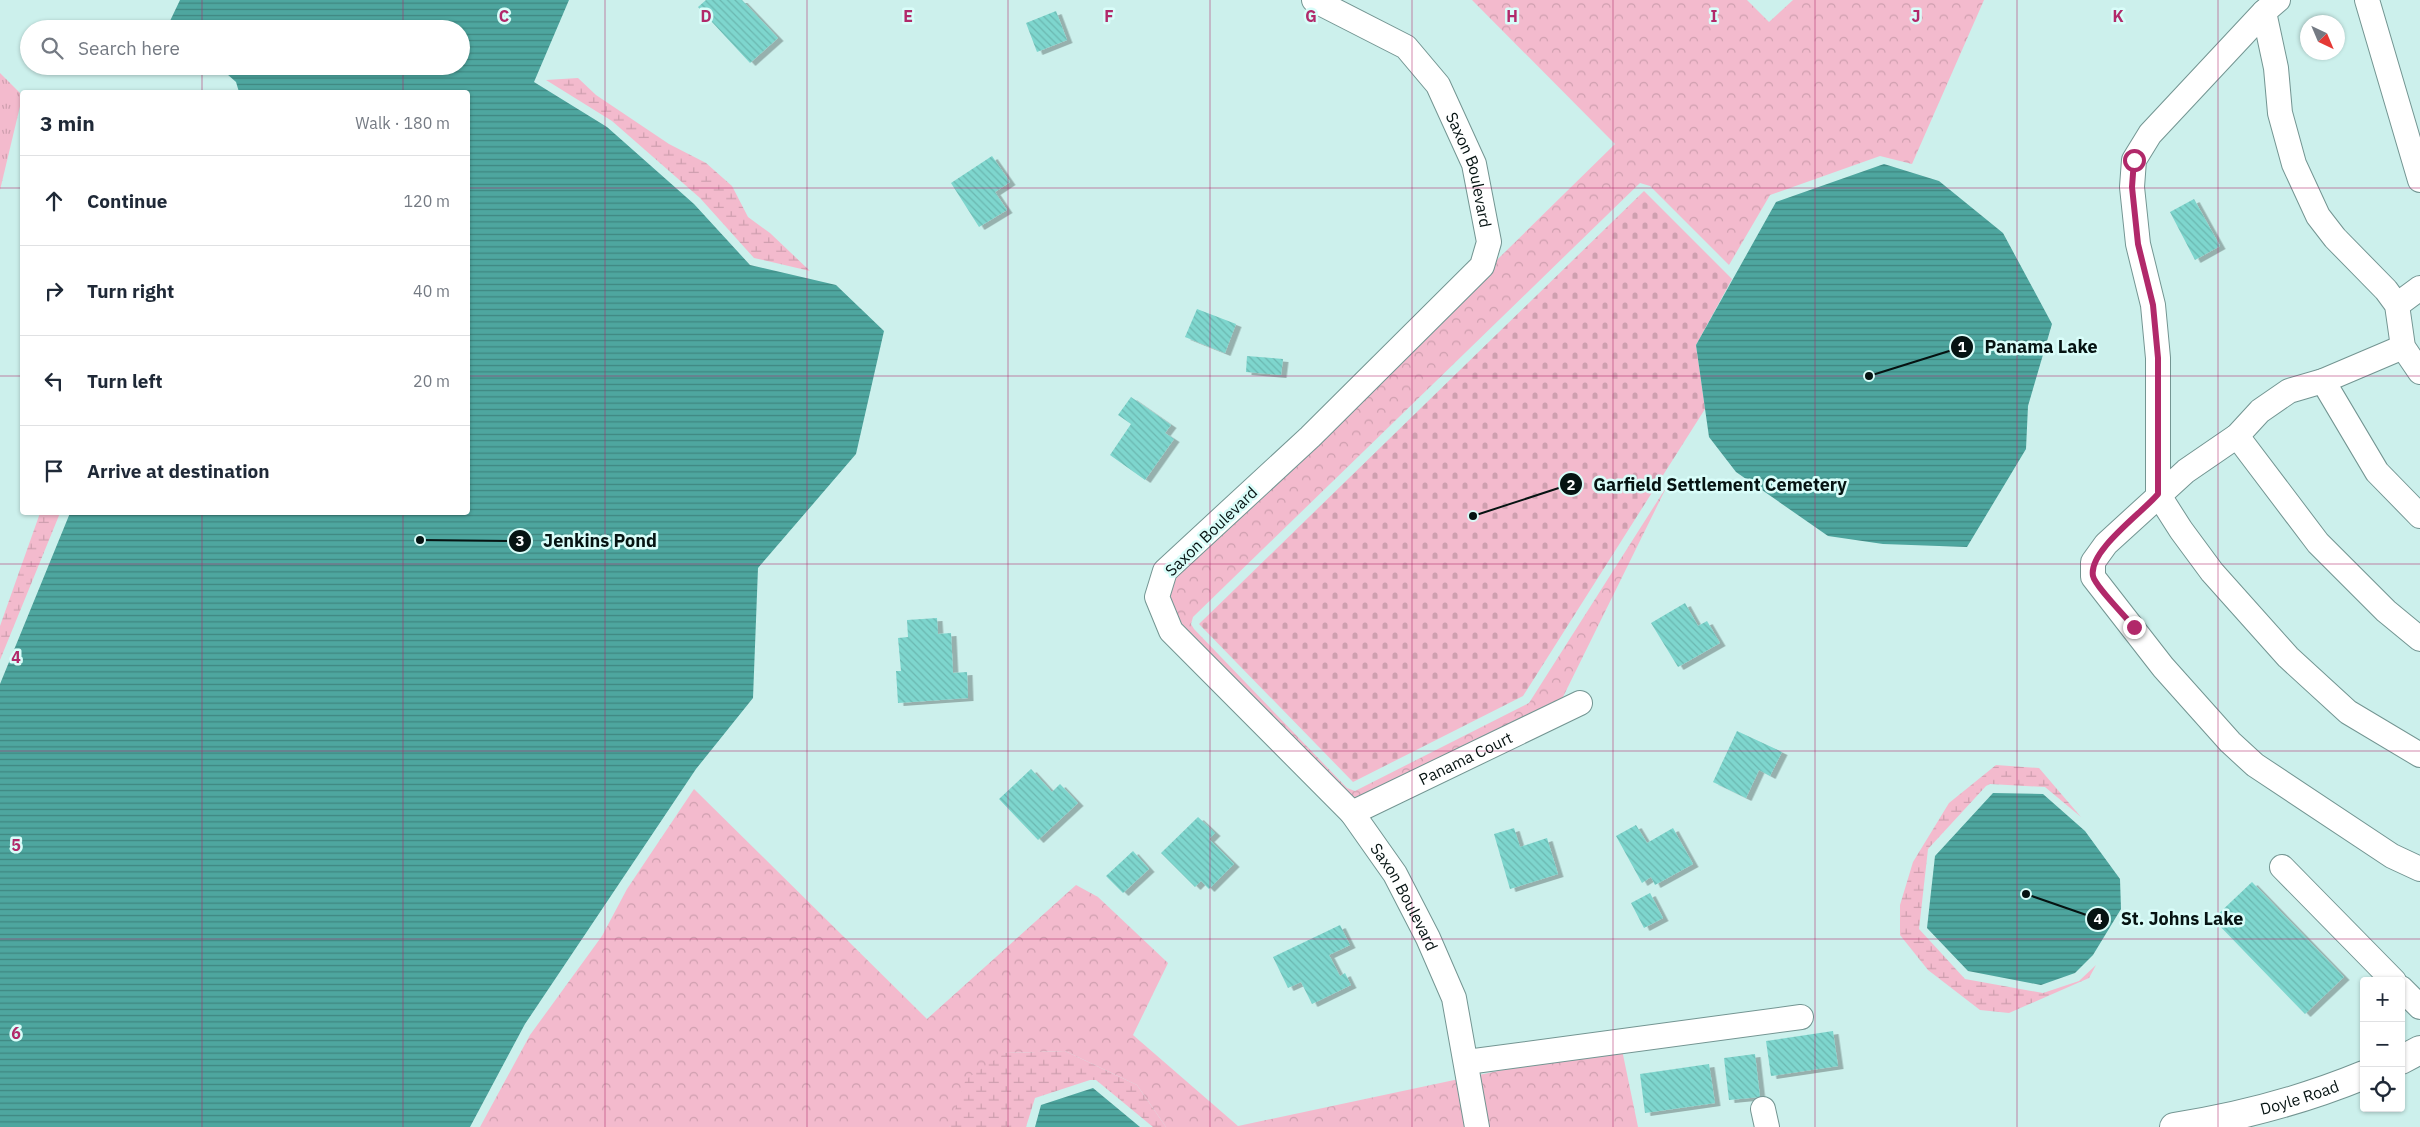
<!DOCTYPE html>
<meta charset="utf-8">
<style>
:root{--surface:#fff;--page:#f2f2f3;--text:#1f2937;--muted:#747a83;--line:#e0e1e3}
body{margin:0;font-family:"IBM Plex Sans",sans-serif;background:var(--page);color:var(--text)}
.controls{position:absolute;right:15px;bottom:15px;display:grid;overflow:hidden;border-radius:5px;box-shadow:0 1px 4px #0004}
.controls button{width:45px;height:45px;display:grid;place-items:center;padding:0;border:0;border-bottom:1px solid var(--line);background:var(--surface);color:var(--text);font:25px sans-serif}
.compass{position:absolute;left:2300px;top:15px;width:45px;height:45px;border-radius:50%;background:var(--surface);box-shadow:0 1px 4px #0004;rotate:136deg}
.stop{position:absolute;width:15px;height:15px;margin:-11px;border:4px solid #b1296a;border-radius:50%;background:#fff}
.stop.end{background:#b1296a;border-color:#fff;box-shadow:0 1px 5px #0008}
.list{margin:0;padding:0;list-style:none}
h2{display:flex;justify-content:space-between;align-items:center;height:65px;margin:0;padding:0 20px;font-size:21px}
h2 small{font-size:16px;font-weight:400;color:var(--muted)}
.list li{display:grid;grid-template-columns:32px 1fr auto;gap:15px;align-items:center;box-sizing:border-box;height:90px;padding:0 20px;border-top:1px solid var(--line)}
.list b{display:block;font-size:19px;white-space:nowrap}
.list em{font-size:16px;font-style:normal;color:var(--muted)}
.icon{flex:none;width:28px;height:28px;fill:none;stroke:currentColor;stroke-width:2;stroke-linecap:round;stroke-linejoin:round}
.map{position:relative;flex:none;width:2420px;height:1127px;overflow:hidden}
.search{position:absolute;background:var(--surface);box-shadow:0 1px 4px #0004;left:20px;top:20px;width:450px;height:55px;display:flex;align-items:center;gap:12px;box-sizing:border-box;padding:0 18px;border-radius:28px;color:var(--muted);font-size:19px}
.panel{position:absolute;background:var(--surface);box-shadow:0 1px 4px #0004;left:20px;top:90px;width:450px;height:425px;border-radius:5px}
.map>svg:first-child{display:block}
.grass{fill:url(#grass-tufts)}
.forest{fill:url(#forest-crowns)}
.wetland{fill:url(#wetland-marsh)}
.cemetery{fill:url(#cemetery-stones)}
.water{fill:url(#water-rules)}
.building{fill:url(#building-back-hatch);filter:url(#shadow)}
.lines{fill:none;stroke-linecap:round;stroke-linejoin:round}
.minor-casing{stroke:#739592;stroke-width:26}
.major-casing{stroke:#739592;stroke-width:30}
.minor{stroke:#fff;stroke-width:24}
.major{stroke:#fff;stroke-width:28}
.route{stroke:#b1296a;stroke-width:6}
.grid{fill:none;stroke:#b1296a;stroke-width:1;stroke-opacity:0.55}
.labels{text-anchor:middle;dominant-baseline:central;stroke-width:5;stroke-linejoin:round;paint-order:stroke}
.street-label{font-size:16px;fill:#061312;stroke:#d9fdf9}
.grid-label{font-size:16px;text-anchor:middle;font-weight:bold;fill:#b1296a;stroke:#d9fdf9;stroke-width:5;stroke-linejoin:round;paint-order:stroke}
.leader{fill:none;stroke:#061312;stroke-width:2}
.callout-dot{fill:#061312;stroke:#d9fdf9;stroke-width:2}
.mark-label{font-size:15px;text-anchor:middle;font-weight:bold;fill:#fff}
.callout-label{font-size:18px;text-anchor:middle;font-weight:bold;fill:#061312;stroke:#d9fdf9;stroke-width:5;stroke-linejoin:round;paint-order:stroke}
</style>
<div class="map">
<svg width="2420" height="1127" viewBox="0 0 2420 1127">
<defs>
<pattern id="grass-tufts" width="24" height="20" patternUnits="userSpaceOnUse" patternTransform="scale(1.25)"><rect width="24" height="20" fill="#f3bacd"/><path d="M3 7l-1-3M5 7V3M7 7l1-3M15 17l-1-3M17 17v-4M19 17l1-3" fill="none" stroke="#cf9faf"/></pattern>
<pattern id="forest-crowns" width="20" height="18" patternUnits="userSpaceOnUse" patternTransform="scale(1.25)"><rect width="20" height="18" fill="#f3bacd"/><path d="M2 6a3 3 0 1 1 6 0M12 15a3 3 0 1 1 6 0" fill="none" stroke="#cf9faf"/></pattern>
<pattern id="wetland-marsh" width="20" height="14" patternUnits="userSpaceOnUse" patternTransform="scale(1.25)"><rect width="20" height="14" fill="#f3bacd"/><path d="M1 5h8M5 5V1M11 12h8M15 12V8" fill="none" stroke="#cf9faf"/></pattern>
<pattern id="cemetery-stones" width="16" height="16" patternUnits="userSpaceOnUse" patternTransform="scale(1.25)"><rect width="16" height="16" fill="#f3bacd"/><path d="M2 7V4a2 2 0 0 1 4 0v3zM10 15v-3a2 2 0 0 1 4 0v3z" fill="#cf9faf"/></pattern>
<pattern id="water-rules" width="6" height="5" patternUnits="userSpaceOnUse" patternTransform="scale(1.25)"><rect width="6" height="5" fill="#4ea69f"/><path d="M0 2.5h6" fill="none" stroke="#3f8680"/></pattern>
<pattern id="building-back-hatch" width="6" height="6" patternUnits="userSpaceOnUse" patternTransform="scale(1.25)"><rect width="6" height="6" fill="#7ed6ce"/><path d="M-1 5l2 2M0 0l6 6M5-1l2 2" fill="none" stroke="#6bb7b0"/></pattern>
<filter id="shadow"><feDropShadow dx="5.5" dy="3" stdDeviation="0" flood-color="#0004"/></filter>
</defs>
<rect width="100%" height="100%" fill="#ccf0ec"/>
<path class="grass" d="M0,73L22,95V98L0,190Z"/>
<path class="forest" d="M1472,0H1747L1769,22L1793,0H1984L1912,164L1880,156L1770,195L1729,265L1650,186L1640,183L1193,617L1191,624L1194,629L1347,788L1355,791L1529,703L1667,486L1561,701L1354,800L1179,626L1167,597L1173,578L1615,144Z
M694,789L927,1019L1076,885L1098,897L1168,963L1133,1035L1238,1126L1459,1079L1467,1127H1166L1137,1085L1065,1051L1005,1053L949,1127H480L530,1035L602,936L627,889Z
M1621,1045L1638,1127H1487L1479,1075Z"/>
<path class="wetland" d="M578,78L596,95L669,144L706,163L732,186L748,217L770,233L810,271L754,258L700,198L612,121L546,80Z
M40,513H60L0,660V626Z
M1996,765L2039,768L2081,817L2045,787L1990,784L1986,786L1928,849L1919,929L1965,979L2043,993L2079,981L2096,965L2089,978L2009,1013L1980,1010L1928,970L1900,935V905L1913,862L1949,803Z
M1065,1051L1137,1085L1166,1127H1153L1096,1080H1090L1035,1098L1026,1127H949L966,1079L1005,1053Z"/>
<path class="cemetery" d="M1644,191L1732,279L1696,345L1705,409L1523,696L1353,782L1199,624Z"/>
<path class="water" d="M180,0H569L534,82L607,127L694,204L750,265L836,285L884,331L856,454L758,568L753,698L696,769L525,1024L470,1127H0V684L70,513L468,512V92H239L236,82L218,66H461V29H178L170,21Z
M1884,164L1939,181L2003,233L2052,324L2028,406L2026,449L1967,547L1883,544L1828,536L1736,472L1709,437L1696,345L1776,202Z
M1993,793L2043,794L2085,831L2120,879L2121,909L2093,955L2075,973L2041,985L1968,971L1927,928L1935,856Z
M1093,1088L1140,1127H1035L1041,1105Z"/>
<path class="building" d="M706,0H742L778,38L750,63L698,7Z
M1056,11L1067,40L1037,52L1026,23Z
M992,156L1010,182L995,192L1007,210L979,227L951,183Z
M2194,199L2220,246L2195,260L2170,212Z
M1197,309L1236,324L1225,353L1185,337Z
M1247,356L1283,359L1281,375L1246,372Z
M1131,397L1171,425L1165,433L1174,439L1145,480L1110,455L1131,424L1118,415Z
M1685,603L1698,626L1707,621L1720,643L1678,667L1651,623Z
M937,618L938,634L951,633L953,673L967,672L968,698L898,703L896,671H901L898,638L908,637L907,620Z
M1737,731L1782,752L1770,776L1759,770L1746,798L1713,782Z
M1031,769L1052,792L1060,784L1078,803L1038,840L999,799Z
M1198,817L1215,833L1209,839L1234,864L1209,889L1201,881L1195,887L1161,853Z
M1636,825L1647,843L1673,828L1693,864L1655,885L1651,877L1642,883L1616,836Z
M1514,828L1520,847L1547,838L1558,874L1510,889L1494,834Z
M1133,851L1149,869L1123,893L1106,876Z
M2252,882L2344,977L2305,1014L2213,919Z
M1650,893L1663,918L1644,928L1631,903Z
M1340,925L1350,945L1329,955L1340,976L1345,973L1351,985L1312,1004L1301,982L1288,988L1273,957Z
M1833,1031L1838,1066L1771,1076L1766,1041Z
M1755,1054L1760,1097L1729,1100L1724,1058Z
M1709,1064L1715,1103L1645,1113L1640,1074Z"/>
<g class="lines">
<g class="minor-casing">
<g id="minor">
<path id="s1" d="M1314,0L1406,47L1438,85L1474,164L1489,242L1482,266L1310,437L1165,571L1157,597L1171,631L1352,813L1395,874L1428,938L1454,998L1477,1127"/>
<path d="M2278,0L2264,12L2276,68L2280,113L2294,164L2318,216L2335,238L2386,290L2397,305L2403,347L2420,372"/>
<path d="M2367,0L2420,180"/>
<path d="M2264,12L2150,134L2134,160L2132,187L2138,244L2153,305L2158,358V494L2181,530L2212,572L2288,657L2348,712L2420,755"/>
<path d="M2397,305L2420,288"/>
<path d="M2403,347L2323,381L2289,391L2260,411L2237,436L2186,471L2106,544L2093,562V577L2163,667L2230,742L2255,765L2392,856L2420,869"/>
<path d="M2323,381L2377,472L2420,516"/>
<path d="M2237,436L2318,543L2386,611L2420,639"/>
<path id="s2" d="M1352,813L1580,703"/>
<path d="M2282,867L2394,981"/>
<path d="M2401,988L2420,1007"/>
<path d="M1467,1062L1801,1017"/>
<path d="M1763,1109L1767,1127"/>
</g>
</g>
<g class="major-casing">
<g id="major">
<path d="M2401,1060L2420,1050"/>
<path id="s3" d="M2174,1127C2239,1117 2303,1100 2364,1075"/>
</g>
</g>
<use href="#minor" class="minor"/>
<use href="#major" class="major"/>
</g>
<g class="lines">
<path class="route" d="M2134,160L2132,187L2138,244L2153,305L2158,358V494C2142,513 2088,551 2093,576C2095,586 2126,617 2134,627"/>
</g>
<path class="grid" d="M202,0V29M403,0V29M605,0V1127M807,0V1127M1008,0V1127M1210,0V1127M1412,0V1127M1613,0V1127M1815,0V1127M2017,0V1127M2218,0V1127M202,66V92M403,66V92M0,188H22M468,188H2420M0,376H22M468,376H2420M202,512V1127M403,512V1127M0,564H2420M0,751H2420M0,939H2420"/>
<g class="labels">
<g class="street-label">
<text stroke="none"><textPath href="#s1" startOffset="244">Saxon Boulevard</textPath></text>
<text transform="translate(1211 531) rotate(-44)">Saxon Boulevard</text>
<text stroke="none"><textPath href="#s2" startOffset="126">Panama Court</textPath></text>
<text stroke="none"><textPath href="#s1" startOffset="1204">Saxon Boulevard</textPath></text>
<text stroke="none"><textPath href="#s3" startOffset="129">Doyle Road</textPath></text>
</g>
</g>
<g class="grid-label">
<text x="504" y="22">C</text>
<text x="706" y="22">D</text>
<text x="908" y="22">E</text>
<text x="1109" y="22">F</text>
<text x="1311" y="22">G</text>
<text x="1512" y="22">H</text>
<text x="1714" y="22">I</text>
<text x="1916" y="22">J</text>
<text x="2118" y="22">K</text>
<text x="16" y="663">4</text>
<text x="16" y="851">5</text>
<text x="16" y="1039">6</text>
</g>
<path class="leader" d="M1869 376L1962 347M1473 516L1571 484M420 540L520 541M2026 894L2098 919"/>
<g class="callout-dot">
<circle cx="1869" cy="376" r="5"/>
<circle cx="1473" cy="516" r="5"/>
<circle cx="420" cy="540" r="5"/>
<circle cx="2026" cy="894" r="5"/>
<circle cx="1962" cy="347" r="12"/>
<circle cx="1571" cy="484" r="12"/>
<circle cx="520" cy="541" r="12"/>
<circle cx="2098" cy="919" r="12"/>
</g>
<g class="mark-label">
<text x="1962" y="352">1</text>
<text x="1571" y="490">2</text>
<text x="520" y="546">3</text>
<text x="2098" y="924">4</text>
</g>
<g class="callout-label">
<text x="2041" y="353">Panama Lake</text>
<text x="1720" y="491">Garfield Settlement Cemetery</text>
<text x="600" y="547">Jenkins Pond</text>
<text x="2182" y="925">St. Johns Lake</text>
</g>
</svg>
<div class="controls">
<button>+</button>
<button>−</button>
<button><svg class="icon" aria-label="locate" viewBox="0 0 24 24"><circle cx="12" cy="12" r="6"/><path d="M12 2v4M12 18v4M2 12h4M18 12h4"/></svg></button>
</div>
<svg class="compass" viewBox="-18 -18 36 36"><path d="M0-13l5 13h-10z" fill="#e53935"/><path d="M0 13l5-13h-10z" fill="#747a83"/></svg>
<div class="stop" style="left:2134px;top:160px"></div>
<div class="stop end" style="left:2134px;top:627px"></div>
<div class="search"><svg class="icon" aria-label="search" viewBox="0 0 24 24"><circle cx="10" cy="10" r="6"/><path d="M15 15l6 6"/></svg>Search here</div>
<section class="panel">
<h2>3 min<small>Walk · 180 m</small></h2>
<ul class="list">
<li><svg class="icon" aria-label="ahead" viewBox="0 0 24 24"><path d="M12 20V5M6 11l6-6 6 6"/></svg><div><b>Continue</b></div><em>120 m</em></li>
<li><svg class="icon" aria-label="right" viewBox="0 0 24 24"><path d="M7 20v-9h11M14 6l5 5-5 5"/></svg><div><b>Turn right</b></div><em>40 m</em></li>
<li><svg class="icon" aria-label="left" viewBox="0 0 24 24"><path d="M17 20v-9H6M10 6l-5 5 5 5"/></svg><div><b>Turn left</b></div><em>20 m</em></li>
<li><svg class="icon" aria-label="arrive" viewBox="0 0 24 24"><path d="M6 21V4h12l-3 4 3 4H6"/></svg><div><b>Arrive at destination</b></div></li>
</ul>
</section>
</div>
